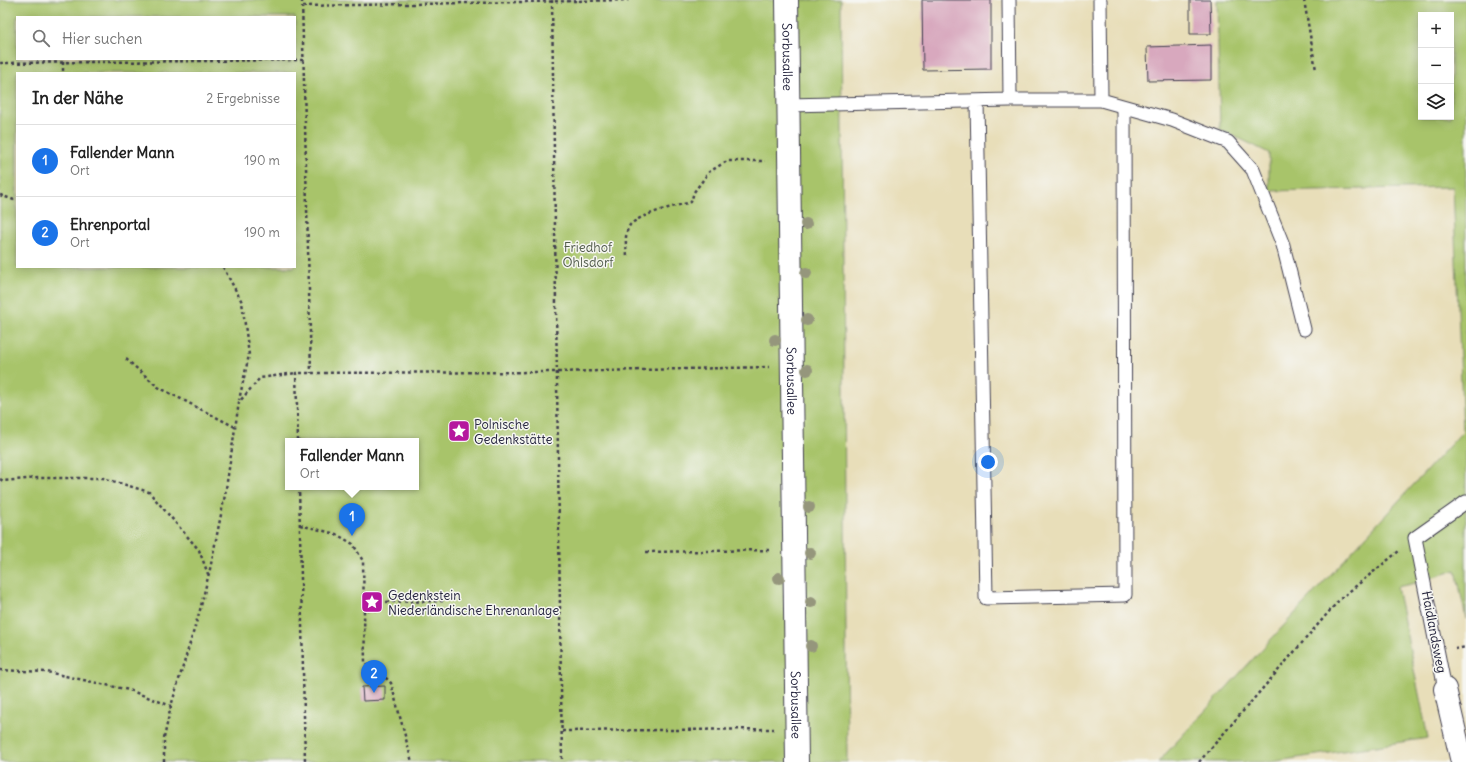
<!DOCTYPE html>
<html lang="de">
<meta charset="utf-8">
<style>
:root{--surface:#fff;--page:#f2f2f2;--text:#222;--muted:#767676;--line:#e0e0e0;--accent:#1a73e8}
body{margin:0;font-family:Delius,sans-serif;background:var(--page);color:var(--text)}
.controls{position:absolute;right:12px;top:12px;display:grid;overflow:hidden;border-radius:0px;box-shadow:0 2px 10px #0003}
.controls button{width:36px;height:36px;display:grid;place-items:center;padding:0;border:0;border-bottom:1px solid var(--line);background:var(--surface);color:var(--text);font:20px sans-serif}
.you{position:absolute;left:988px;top:462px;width:14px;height:14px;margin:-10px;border:3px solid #fff;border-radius:50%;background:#1a73e8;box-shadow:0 0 0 6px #1a73e833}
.badge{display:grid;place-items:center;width:26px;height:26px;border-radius:50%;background:var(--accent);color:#fff;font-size:13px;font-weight:700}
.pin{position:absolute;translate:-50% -33px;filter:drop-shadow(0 1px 2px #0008)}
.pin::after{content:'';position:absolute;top:21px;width:14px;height:12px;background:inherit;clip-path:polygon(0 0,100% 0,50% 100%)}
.popup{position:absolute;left:285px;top:438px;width:134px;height:52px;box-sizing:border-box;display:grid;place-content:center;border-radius:0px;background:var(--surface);filter:drop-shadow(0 1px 3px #0005);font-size:13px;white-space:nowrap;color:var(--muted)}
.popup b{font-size:15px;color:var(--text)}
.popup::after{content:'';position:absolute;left:50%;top:100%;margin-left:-8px;border:8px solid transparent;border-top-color:var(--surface)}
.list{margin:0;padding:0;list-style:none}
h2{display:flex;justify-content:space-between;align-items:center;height:52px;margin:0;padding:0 16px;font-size:17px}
h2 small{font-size:13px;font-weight:400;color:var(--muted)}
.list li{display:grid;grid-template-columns:26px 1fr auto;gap:12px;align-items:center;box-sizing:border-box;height:72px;padding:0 16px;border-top:1px solid var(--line)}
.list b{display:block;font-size:15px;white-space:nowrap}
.list p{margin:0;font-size:13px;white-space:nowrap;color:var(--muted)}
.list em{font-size:13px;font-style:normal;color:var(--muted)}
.icon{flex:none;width:22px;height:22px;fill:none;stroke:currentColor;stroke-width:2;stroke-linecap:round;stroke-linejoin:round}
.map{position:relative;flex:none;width:1466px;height:762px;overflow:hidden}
.search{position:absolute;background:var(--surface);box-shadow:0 2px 10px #0003;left:16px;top:16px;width:280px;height:44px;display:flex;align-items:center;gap:10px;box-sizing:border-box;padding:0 14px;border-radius:0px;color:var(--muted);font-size:15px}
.panel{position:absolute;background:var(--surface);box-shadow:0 2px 10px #0003;left:16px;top:72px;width:280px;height:196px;border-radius:0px}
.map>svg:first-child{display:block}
.green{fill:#a8c46a;stroke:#657352;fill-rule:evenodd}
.building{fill:#d8a8be}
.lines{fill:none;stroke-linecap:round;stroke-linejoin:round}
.lane-casing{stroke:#403e4e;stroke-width:15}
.street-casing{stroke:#403e4e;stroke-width:24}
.path{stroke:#403e4e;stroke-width:2.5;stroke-dasharray:3 3;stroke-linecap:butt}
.lane{stroke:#fff;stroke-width:13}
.street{stroke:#fff;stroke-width:22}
.tree{fill:#95967c}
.labels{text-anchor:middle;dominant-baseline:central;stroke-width:3;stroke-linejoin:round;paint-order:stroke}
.street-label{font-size:13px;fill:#22223b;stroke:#f6f6f2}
.park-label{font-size:13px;fill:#515b4b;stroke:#f6f6f2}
.poi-label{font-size:13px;fill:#22223b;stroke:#f6f6f2;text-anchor:start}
</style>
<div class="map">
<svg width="1466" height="762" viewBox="0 0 1466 762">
<rect width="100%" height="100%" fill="#f6f6f2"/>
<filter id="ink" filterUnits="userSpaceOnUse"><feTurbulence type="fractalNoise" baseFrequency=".025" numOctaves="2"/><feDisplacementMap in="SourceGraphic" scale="8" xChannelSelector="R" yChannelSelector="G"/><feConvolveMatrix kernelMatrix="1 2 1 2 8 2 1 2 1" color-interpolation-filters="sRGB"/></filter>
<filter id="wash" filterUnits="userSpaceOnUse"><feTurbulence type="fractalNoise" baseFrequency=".012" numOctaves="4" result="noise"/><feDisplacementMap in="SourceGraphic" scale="16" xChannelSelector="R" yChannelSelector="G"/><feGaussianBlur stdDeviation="0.9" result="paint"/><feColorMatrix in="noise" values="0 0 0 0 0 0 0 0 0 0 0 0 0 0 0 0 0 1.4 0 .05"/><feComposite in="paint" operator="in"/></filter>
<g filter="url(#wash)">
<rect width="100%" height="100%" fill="#e8deb9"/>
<path class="green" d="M0,0H841L847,762H0ZM17,17H295V59H17ZM17,73H295V267H17ZM288,441H416V487H288Z
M1217,0H1466V619L1456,570L1415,583L1397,587L1428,738L1271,762H1158L1463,431L1453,187L1269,191V153L1220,129ZM1421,15H1451V117H1421Z"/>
<g id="blocks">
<path class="building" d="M922,0H991V69L923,70Z
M1190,0H1210L1211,34H1190Z
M1211,45V80L1148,81L1147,47Z
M385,686V700L363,701L362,687Z"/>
</g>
</g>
<g filter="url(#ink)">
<use href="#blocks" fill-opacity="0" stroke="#403e4e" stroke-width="1"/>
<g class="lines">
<g class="lane-casing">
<path id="lane" d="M1009,0L1010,100
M1100,0L1101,100
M977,101L986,598L1125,595L1124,107
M788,105L1010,100H1101L1172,120L1228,142L1253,170L1283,245L1304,329
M1445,689L1415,538L1466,502"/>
</g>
<g class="street-casing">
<g id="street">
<path id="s1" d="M787,0L797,762"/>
<path d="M1445,689L1462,762"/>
</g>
</g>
<path class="path" d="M302,0L311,373
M552,0L562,762
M1304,0L1316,70
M303,6L629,0
M63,62V73
M0,63L303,60
M0,195L17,201
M627,256C626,246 624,233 630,225C640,214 676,206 691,202L694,192L709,172L727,161H765
M223,267L242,302L249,355L239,400
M126,359L158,387L235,427
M298,441L296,373L557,372L769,367
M0,479L3,481L39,478H103L149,492L199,550L208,574
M299,487L305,762
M300,525L336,534L353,544L363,561L365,663L380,672L391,683L412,762
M646,552L771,550
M363,594H380V610H363
M380,602L444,601
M1455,649L1466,647
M0,670L47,672L129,690L171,706
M562,731L774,729
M164,762V738L171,706L200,610L210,569L225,495L239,402L260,378L296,373
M1199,762L1340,599L1399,551"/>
<use href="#lane" class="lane"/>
<use href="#street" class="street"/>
</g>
<g class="tree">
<circle cx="806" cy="224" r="6"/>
<circle cx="806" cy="273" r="6"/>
<circle cx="807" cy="320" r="6"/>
<circle cx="775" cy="340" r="6"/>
<circle cx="807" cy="370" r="6"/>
<circle cx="809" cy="507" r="6"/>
<circle cx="810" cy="553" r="6"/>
<circle cx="779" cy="578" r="6"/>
<circle cx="811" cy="602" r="6"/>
<circle cx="811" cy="646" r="6"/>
</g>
</g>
<defs>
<g id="sight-square" transform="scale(1.15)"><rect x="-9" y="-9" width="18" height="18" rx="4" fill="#b5179e" stroke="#f6f6f2"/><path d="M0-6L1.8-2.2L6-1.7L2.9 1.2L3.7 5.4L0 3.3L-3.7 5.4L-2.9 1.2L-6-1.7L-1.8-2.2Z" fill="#fff"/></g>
</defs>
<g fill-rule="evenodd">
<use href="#sight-square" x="459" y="431"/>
<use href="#sight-square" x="372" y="602"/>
</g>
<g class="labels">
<g class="street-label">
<text stroke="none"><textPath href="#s1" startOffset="57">Sorbusallee</textPath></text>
<text stroke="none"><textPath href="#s1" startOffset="381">Sorbusallee</textPath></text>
<text transform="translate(1434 632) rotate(79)">Haidlandsweg</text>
<text stroke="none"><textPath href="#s1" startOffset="705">Sorbusallee</textPath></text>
</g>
<g class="park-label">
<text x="588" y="247">Friedhof<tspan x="588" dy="15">Ohlsdorf</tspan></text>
</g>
<g class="poi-label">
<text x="474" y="424">Polnische<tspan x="474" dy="15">Gedenkstätte</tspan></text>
<text x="388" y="595">Gedenkstein<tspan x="388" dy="15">Niederländische Ehrenanlage</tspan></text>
</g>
</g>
</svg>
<div class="controls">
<button>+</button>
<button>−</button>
<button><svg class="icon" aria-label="layers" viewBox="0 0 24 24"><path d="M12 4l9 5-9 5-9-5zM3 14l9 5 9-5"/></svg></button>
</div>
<div class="you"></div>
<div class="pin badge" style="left:352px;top:536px">1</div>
<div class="popup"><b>Fallender Mann</b>Ort</div>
<div class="pin badge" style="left:374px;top:693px">2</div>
<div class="search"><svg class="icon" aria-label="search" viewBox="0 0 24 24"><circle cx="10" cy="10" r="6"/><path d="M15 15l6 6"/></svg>Hier suchen</div>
<section class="panel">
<h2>In der Nähe<small>2 Ergebnisse</small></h2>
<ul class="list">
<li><span class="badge">1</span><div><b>Fallender Mann</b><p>Ort</p></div><em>190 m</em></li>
<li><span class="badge">2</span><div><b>Ehrenportal</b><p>Ort</p></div><em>190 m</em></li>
</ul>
</section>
</div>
